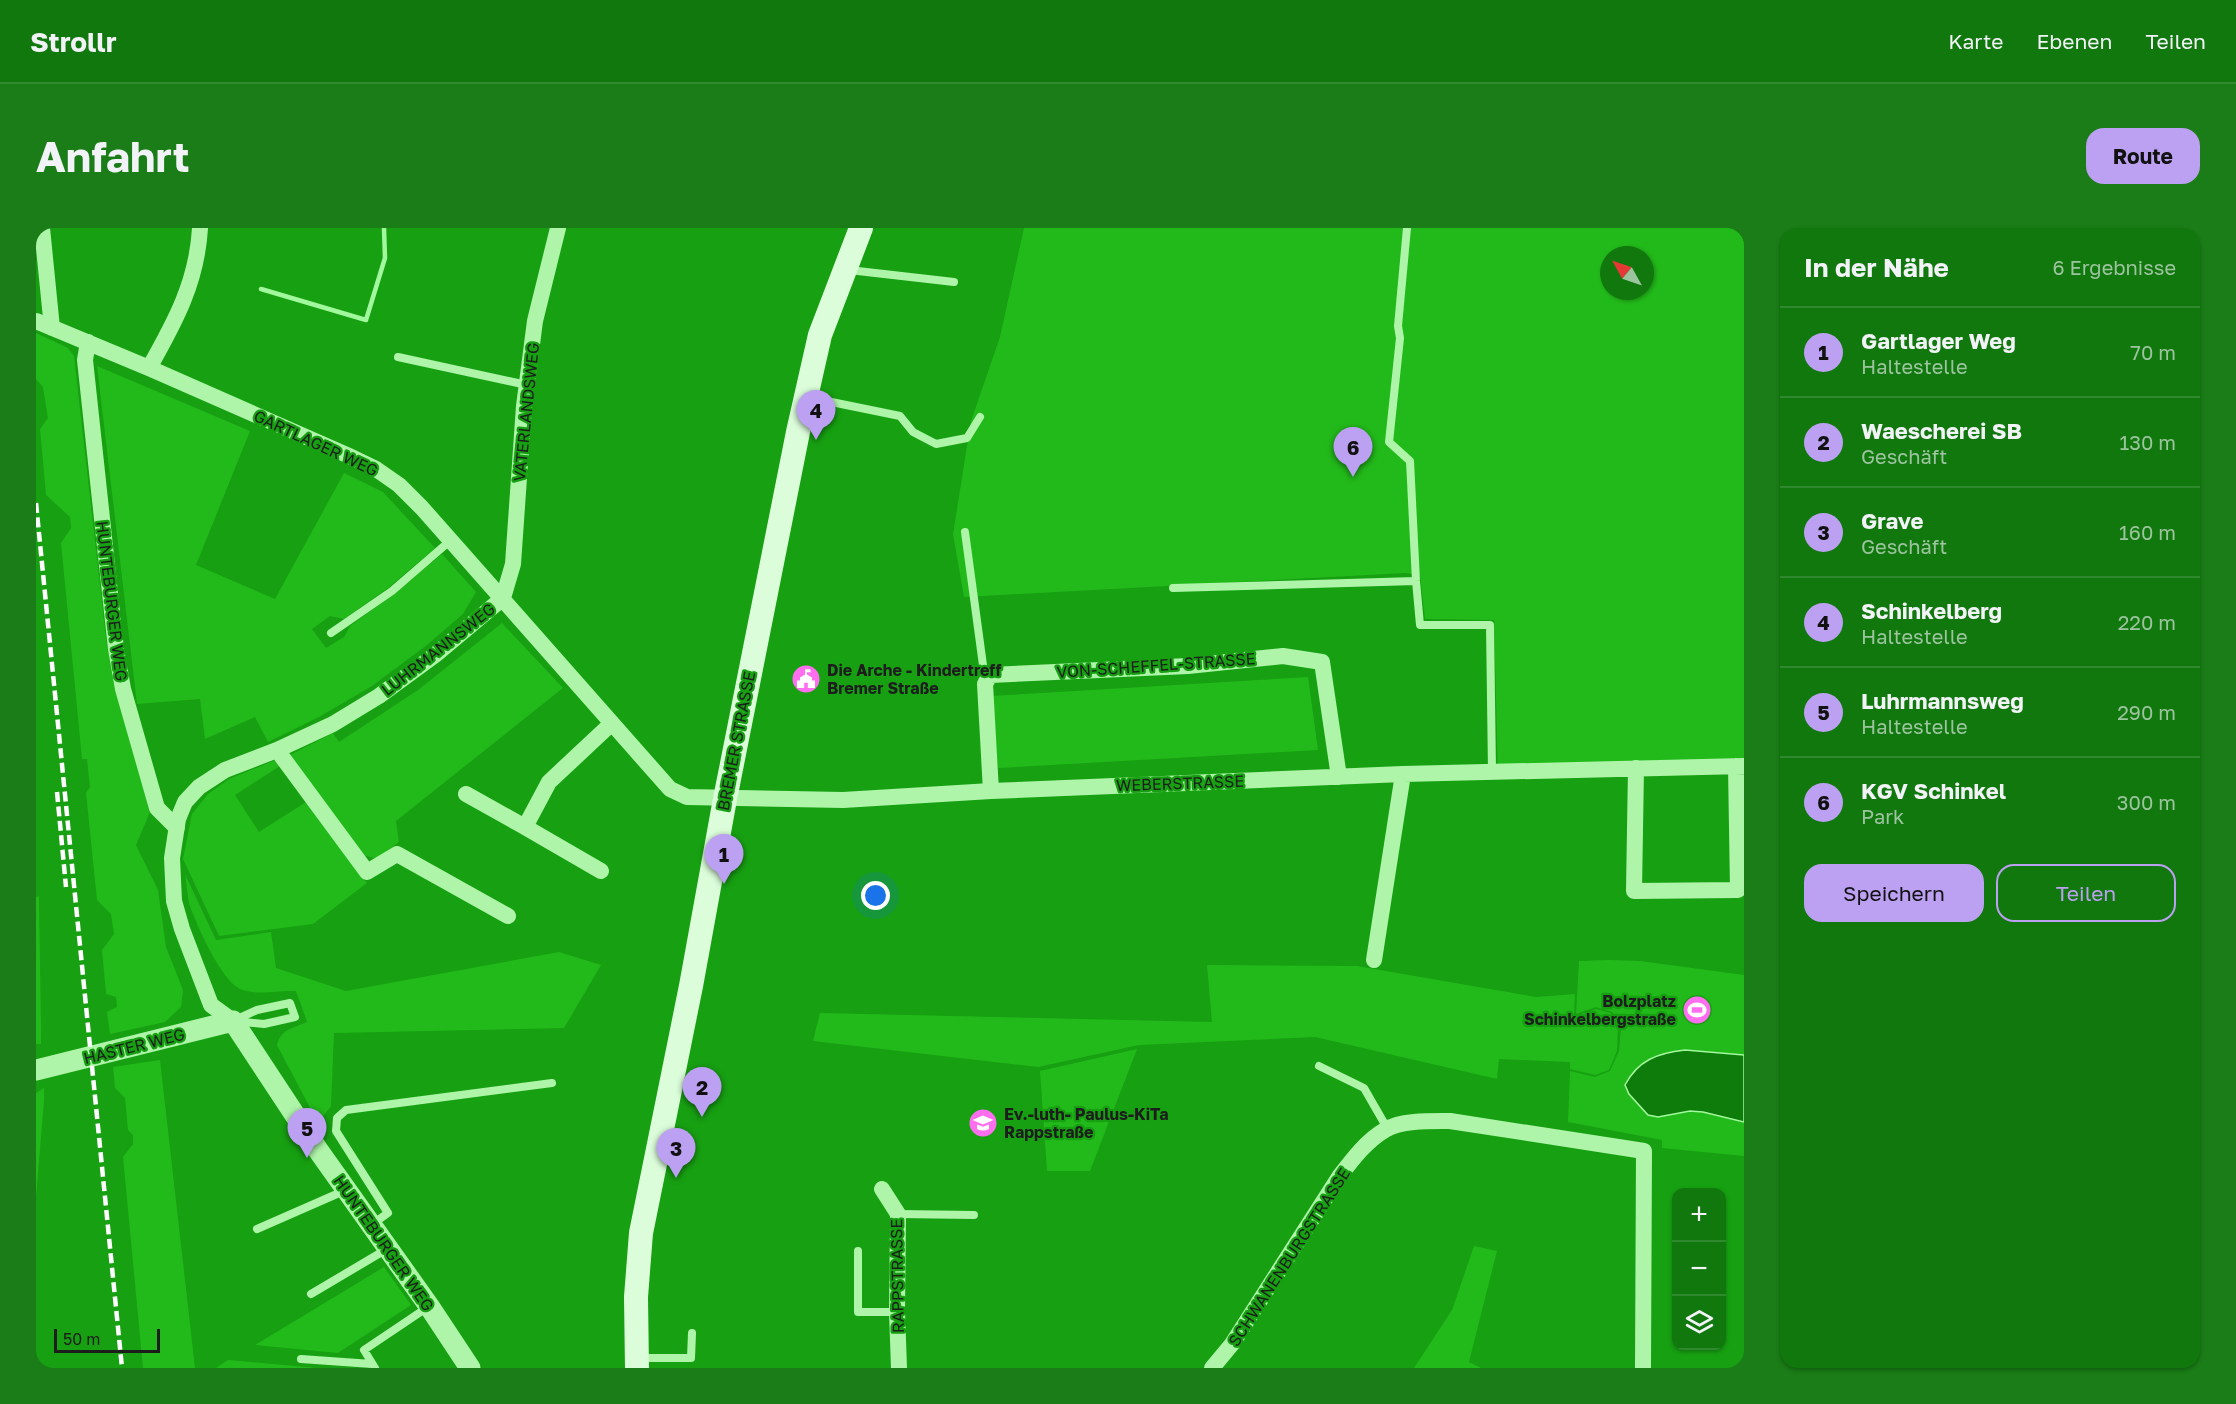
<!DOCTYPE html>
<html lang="de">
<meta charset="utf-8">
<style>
:root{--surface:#11780e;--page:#1a7d17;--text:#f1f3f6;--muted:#9cc49e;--line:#30892e;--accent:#bca0f2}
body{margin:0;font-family:"Golos Text",sans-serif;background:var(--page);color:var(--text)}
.controls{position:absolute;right:18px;bottom:18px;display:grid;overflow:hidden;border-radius:12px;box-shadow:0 2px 4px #0004}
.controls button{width:54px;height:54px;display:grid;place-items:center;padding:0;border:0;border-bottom:2px solid var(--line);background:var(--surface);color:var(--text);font:30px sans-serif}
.compass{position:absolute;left:1564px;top:18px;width:54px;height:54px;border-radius:50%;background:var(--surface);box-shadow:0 2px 4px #0004;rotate:310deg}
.scale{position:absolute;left:18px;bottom:15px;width:106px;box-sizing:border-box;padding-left:6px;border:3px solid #1d1d1d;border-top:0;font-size:16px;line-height:21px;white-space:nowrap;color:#1d1d1d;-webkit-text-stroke:4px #17a012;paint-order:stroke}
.you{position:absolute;left:840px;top:668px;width:21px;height:21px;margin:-15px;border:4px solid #fff;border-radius:50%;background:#1a73e8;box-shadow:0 0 0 9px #1a73e833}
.badge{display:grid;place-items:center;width:39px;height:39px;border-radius:50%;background:var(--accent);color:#111;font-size:20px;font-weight:700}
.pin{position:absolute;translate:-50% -50px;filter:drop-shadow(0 2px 3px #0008)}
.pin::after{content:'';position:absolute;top:32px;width:21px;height:18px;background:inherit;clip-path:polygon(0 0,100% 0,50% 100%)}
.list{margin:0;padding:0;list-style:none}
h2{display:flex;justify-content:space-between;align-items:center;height:78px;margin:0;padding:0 24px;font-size:26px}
h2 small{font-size:20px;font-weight:400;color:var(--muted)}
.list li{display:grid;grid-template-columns:39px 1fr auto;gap:18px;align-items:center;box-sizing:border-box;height:90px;padding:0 24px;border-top:2px solid var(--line)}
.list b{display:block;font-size:22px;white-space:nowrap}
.list p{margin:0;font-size:20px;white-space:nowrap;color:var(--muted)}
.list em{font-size:20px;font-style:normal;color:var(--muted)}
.actions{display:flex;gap:12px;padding:18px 24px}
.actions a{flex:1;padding:14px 0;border:2px solid var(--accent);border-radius:18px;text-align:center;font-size:21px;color:var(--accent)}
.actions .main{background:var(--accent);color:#111}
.icon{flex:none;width:33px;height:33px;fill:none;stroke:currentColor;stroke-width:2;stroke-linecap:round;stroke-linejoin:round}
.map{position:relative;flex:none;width:1708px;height:1140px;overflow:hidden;border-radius:18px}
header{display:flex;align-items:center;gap:36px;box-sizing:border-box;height:84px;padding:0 30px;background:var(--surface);border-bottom:2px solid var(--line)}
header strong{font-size:28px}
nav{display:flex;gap:33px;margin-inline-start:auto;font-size:21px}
.intro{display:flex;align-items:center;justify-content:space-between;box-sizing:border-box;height:144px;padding:0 36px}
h1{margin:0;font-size:42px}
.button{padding:15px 27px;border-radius:18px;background:var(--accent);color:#111;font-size:21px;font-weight:700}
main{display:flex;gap:36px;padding:0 36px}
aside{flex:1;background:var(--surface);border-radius:18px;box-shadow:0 2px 4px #0004}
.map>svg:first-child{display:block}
.green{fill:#22ba1a;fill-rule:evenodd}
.water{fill:#0e7c0b;stroke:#a2f89c;stroke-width:1.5}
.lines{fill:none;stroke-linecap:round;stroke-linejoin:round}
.stream{stroke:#a2f89c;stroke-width:4.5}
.service{stroke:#aef5aa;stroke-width:8}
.minor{stroke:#aef5aa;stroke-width:16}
.tertiary{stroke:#aef5aa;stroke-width:21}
.secondary{stroke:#dbfdda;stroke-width:24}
.rail{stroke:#fff;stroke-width:4.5;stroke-dasharray:10 4.5;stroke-linecap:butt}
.labels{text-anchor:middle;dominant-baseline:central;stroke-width:4.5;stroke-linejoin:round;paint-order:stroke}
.street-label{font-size:16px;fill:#1d1d1d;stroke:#17a012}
.poi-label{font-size:16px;font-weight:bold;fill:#1d1d1d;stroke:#17a012;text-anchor:start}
</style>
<header>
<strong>Strollr</strong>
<nav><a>Karte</a><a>Ebenen</a><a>Teilen</a></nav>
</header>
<div class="intro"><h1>Anfahrt</h1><a class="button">Route</a></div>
<main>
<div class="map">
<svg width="1708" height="1140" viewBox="0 0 1708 1140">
<rect width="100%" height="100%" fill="#17a012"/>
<path class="green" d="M988,0H1708V530L1462,546L1458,392L1389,391L1384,347L1369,345L928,369L917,306L935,193L964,109ZM1573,27H1609V63H1573Z
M0,105L32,120L38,128L71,419L79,461L114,584L100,617L122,662L130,719L147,762L145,779L129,794L74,806L71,784L81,779L80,769L70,766L66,722L78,706L75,686L61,672L50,565L54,559L51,531H46L25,315L35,300L34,289L10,267L4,201L12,190L7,159L0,151Z
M61,138L214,203L160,337L239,371L308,245L347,264L399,320L352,360L308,391L294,388L276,401L290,420L308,409L314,398L358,366L406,326L440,364L427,386L391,417L336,458L283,489L232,514L219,489L169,511L164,471L101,476Z
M466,395L527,460L360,593L363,614L340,631L328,627L254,527L297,505L303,514L382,462Z
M1272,449L1282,522L962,540L956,468Z
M240,532L244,538L199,567L223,604L270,574L331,655L277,696L183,708L147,631L156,586L171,567L193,551Z
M149,646L180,712L235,704L240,740L310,763L523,724L565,737L528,800L298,805L295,878L282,895L241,817C245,801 257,800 271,794L260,763C242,762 221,768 204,761C185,752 161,698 154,678C151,668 151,656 149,646Z
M3,668L5,802V816H0V669Z
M1574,732L1604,733L1708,747V928L1626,920V912L1532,894L1534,843L1559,849L1574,843L1583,823L1585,798L1576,784L1560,779L1540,786L1543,733Z
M1171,737L1321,738L1500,769L1539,766L1538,788L1560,781L1575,785L1582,798L1581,823L1573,842L1559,847L1534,841V834L1463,831L1461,851L1279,809L1103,817L1002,839L777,813L784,785L1176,794Z
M1101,821L1054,943H1011L1004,843Z
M124,832L159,1140H107L87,929L97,916V907L92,902L89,870L79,860L77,839Z
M8,860V873L0,969V865Z
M1438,1018L1461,1023L1433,1134L1445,1140H1378L1416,1082Z
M348,1039L375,1077L302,1125L219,1117Z
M192,1132L281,1140H180Z"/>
<path class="water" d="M1649,822L1708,827V894L1667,884L1654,883L1622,889L1612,887L1593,866L1589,857C1602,832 1622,825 1649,822Z"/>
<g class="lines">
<path class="stream" d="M225,61L330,92L349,30L348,0"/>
<path class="service" d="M1371,0L1362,98L1364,110L1353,214L1374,233L1380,353L1384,397H1454L1456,543
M813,42L918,54
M362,129L491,157
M771,169L864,188L877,204L900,216L931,210L944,189
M929,304L949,452
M1137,360L1380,353
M295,405L356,363L415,312
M254,775L259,789L228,796L197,793L221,782Z
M1283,838L1328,860L1351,900
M862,986L938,987
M335,997L352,985L300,903L301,890L310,882L516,855
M221,1001L310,962
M822,1023V1084H861
M275,1066L351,1021
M604,1130H655L656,1105
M265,1131L336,1136
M339,1140L328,1122L392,1079"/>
<path class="minor" d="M6,0L16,100
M0,93L113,140L311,227L340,241L363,257L386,280L634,561L651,569L807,572L955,563L1367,546L1708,538
M52,114L49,132L80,421L87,461L121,580L141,600
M113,140C139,94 161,54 164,0
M241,522L331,644L361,626L472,688
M1600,540L1598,663L1702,662L1700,538
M955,563L949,456L954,447L1152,438L1247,428L1286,434L1303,549
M430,566L489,599
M565,643L489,599L513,554L576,495
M1338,732L1367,546
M197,793L175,777L146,701L138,673L136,630L142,591L149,574L163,559L189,542L241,522L297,496L343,468L399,427L467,370L477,336L488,178L499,93L522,0
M846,961L862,986L861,1084L863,1140
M1176,1140L1196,1116L1303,949C1316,932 1330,913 1349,902C1365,892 1396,893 1414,893L1608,923L1607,1140"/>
<path class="tertiary" d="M0,842L197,793L282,922L393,1078L434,1140"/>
<path class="secondary" d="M601,1140L600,1069L605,1005L655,758L689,571L762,204L784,107L825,0"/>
<path class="rail" d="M0,275L86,1140
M21,564L30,659"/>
</g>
<defs>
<g id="civic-disc" transform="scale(1.5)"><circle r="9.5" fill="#ff6eef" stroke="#17a012"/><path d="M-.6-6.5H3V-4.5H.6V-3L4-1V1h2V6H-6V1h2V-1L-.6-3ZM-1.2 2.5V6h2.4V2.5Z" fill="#fff"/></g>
<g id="stadium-disc" transform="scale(1.5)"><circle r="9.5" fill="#ff6eef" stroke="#17a012"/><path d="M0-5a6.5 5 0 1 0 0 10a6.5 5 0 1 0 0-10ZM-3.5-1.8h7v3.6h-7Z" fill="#fff"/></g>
<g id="school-disc" transform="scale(1.5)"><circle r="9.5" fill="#ff6eef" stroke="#17a012"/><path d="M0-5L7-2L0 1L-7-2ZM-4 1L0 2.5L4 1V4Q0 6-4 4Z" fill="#fff"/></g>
</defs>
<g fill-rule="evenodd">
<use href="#civic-disc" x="770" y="451"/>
<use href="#stadium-disc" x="1661" y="782"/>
<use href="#school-disc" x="947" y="895"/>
</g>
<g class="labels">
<g class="street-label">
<text transform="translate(490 184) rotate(-84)">VATERLANDSWEG</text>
<text transform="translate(280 215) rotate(25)">GARTLAGER WEG</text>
<text transform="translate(76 373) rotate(83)">HUNTEBURGER WEG</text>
<text transform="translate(402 421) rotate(-38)">LUHRMANNSWEG</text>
<text transform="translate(1120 437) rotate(-4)">VON-SCHEFFEL-STRASSE</text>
<text transform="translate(700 513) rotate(-79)">BREMER STRASSE</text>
<text transform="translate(1144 555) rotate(-2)">WEBERSTRASSE</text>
<text transform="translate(98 818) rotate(-14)">HASTER WEG</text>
<text transform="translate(348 1015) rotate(55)">HUNTEBURGER WEG</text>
<text transform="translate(1253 1029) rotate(-57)">SCHWANENBURGSTRASSE</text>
<text transform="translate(861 1048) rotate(-91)">RAPPSTRASSE</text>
</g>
<g class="poi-label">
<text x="791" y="442">Die Arche - Kindertreff<tspan x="791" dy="18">Bremer Straße</tspan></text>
<text x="1640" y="773" text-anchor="end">Bolzplatz<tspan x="1640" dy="18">Schinkelbergstraße</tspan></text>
<text x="968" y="886">Ev.-luth- Paulus-KiTa<tspan x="968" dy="18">Rappstraße</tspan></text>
</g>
</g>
</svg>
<div class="controls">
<button>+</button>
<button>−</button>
<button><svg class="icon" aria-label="layers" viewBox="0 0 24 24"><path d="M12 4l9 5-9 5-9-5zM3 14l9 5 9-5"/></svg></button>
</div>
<svg class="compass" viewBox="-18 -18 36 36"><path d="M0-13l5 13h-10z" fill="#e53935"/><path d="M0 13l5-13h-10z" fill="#9cc49e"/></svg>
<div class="scale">50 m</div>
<div class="you"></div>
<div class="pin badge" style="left:688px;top:656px">1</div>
<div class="pin badge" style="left:666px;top:889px">2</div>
<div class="pin badge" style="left:640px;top:950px">3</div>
<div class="pin badge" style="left:780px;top:212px">4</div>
<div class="pin badge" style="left:271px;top:930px">5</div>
<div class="pin badge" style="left:1317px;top:249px">6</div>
</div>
<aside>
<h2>In der Nähe<small>6 Ergebnisse</small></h2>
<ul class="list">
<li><span class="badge">1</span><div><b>Gartlager Weg</b><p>Haltestelle</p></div><em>70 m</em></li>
<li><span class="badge">2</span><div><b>Waescherei SB</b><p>Geschäft</p></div><em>130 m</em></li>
<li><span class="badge">3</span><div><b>Grave</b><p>Geschäft</p></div><em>160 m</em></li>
<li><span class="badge">4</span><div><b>Schinkelberg</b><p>Haltestelle</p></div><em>220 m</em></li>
<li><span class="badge">5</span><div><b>Luhrmannsweg</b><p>Haltestelle</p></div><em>290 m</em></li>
<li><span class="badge">6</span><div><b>KGV Schinkel</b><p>Park</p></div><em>300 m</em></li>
</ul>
<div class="actions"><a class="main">Speichern</a><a>Teilen</a></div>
</aside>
</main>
